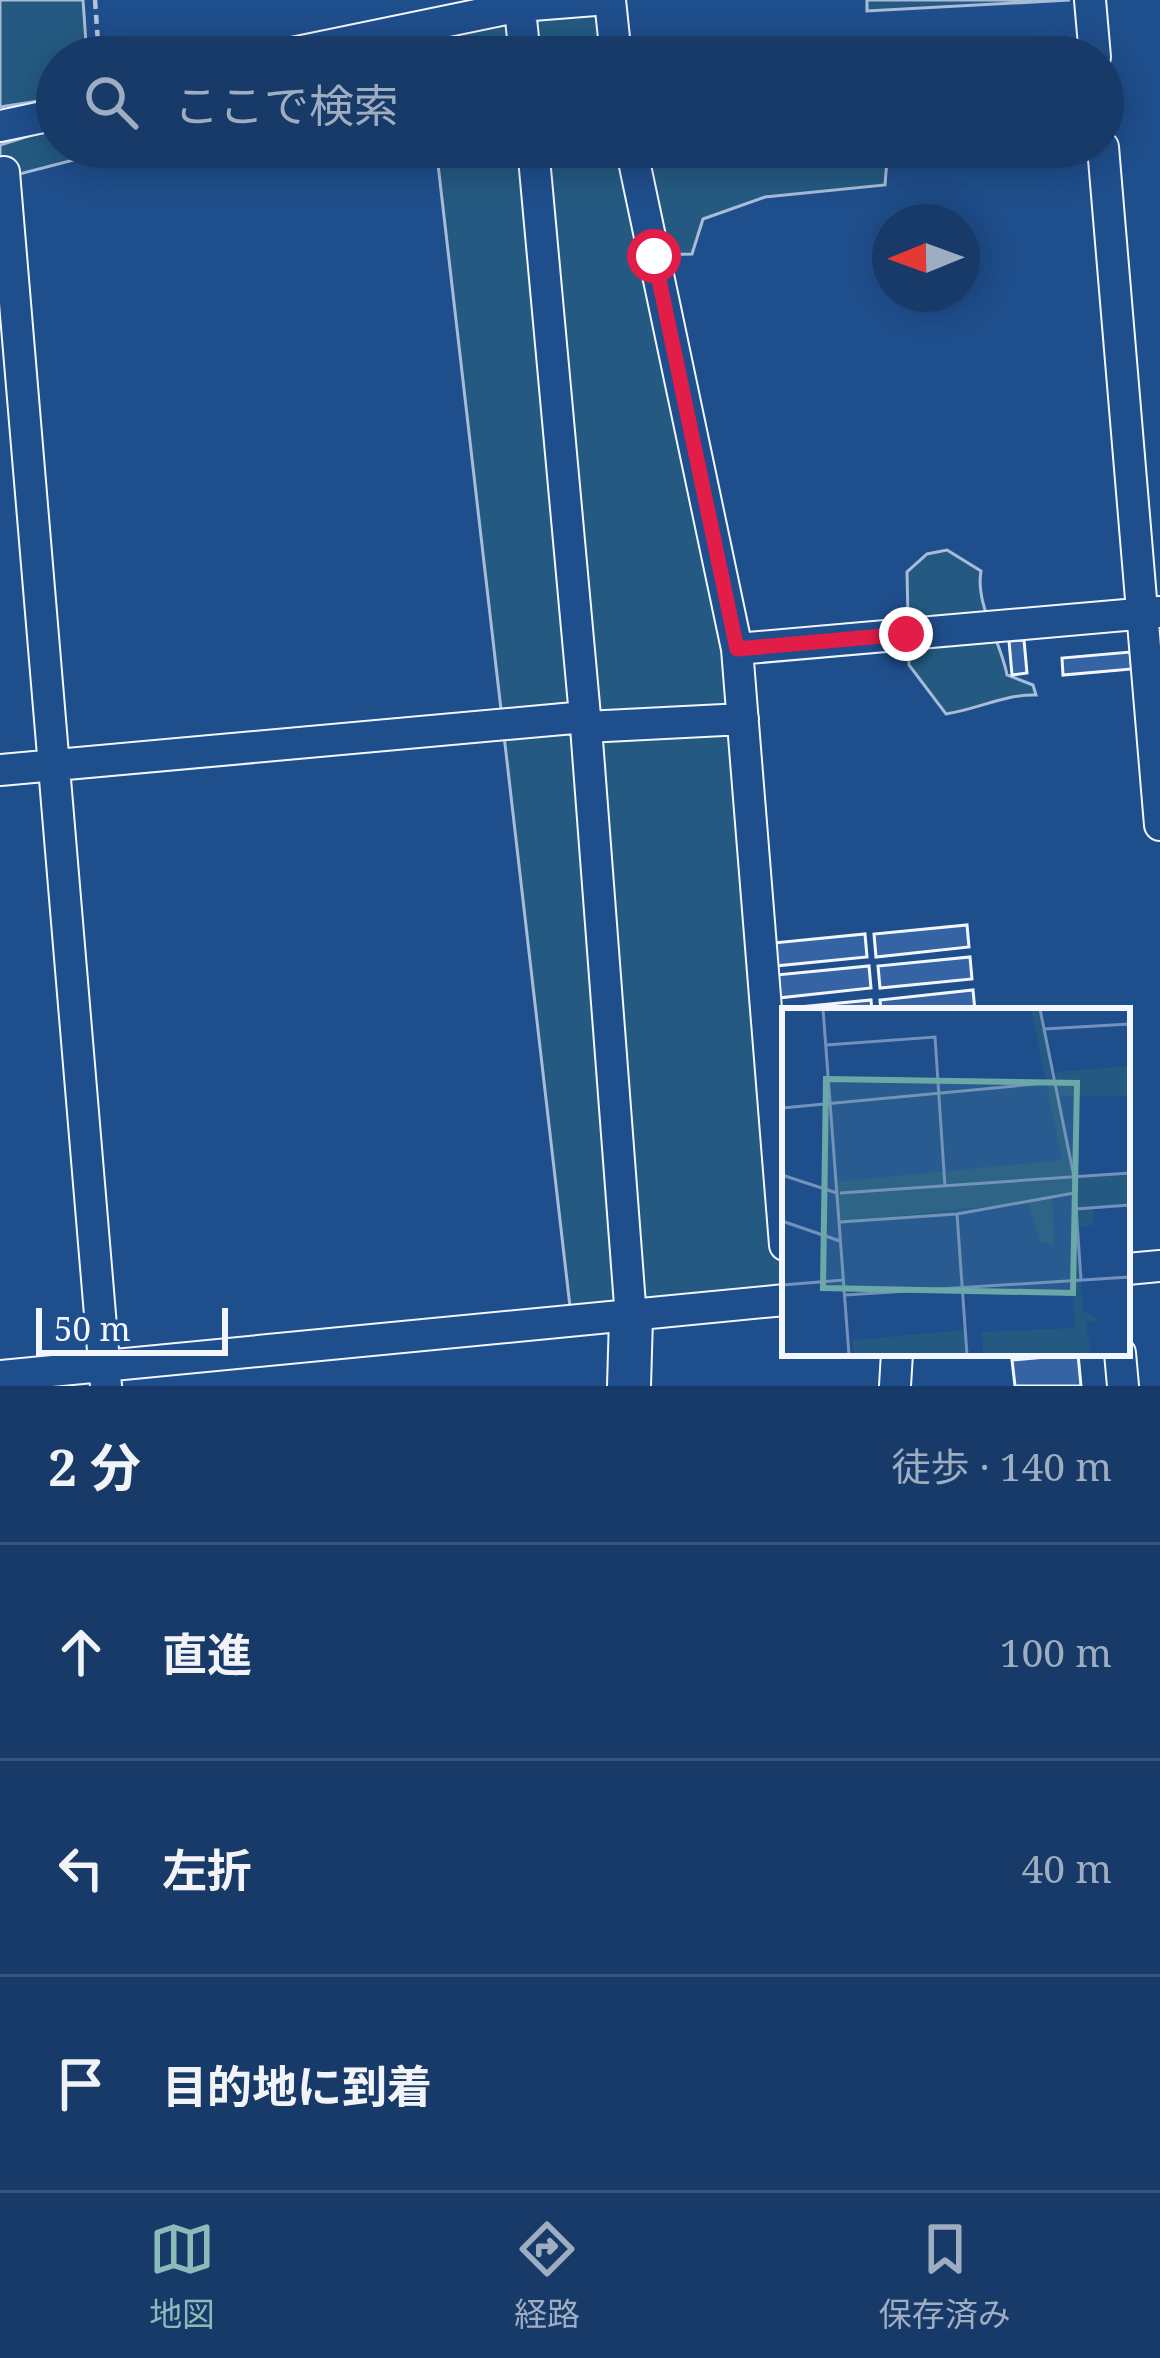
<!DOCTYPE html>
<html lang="ja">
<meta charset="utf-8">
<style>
:root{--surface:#173a69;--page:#20416f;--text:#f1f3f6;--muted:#9eadc0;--line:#36547d;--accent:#8bbbb9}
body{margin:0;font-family:"Noto Serif","Noto Sans JP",serif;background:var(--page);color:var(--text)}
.compass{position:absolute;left:872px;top:204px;width:108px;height:108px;border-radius:50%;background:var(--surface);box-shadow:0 6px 30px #0003;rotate:269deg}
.scale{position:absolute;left:36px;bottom:30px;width:192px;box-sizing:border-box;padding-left:12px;border:6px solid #f2f6ff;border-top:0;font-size:33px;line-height:42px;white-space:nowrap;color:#f2f6ff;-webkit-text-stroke:9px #1f4e8c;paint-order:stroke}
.stop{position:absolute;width:36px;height:36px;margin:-27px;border:9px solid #e11d48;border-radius:50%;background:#fff}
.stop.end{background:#e11d48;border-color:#fff;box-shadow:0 3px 12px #0008}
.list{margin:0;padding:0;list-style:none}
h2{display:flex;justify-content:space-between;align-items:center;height:156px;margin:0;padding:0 48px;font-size:51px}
h2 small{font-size:39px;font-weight:400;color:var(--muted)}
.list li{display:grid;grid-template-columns:78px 1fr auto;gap:36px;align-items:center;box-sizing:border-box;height:216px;padding:0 48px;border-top:3px solid var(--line)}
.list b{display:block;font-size:45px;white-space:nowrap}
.list em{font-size:39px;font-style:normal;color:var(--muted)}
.icon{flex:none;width:66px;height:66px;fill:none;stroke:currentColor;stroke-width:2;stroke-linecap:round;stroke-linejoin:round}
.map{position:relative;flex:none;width:1160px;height:1386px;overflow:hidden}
.search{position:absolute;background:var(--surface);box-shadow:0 6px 30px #0003;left:36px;right:36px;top:36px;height:132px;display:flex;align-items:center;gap:30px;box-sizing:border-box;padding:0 42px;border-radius:66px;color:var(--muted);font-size:45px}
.sheet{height:804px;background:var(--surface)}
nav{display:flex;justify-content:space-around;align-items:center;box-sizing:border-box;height:168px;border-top:3px solid var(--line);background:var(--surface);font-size:33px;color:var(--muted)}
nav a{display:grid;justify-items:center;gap:6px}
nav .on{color:var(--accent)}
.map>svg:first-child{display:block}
.green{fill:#245a82;stroke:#a8bbd7;stroke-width:3}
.building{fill:#3563a3;stroke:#f2f6ff;stroke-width:3}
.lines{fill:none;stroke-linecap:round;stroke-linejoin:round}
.minor-casing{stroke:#f2f6ff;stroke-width:34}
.highway-casing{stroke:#f2f6ff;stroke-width:46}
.path{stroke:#b3c4dc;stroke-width:4.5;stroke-dasharray:9 6;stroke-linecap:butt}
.minor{stroke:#1f4e8c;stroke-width:30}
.highway{stroke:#1f4e8c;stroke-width:42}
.route{stroke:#e11d48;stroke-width:15}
.inset-road{fill:none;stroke:#7391ba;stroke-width:3}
.view{fill:#6aa9a8;fill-opacity:0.15;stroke:#6aa9a8;stroke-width:6}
.inset-edge{fill:none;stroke:#f2f6ff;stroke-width:6}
</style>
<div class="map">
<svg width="1160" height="1386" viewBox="0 0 1160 1386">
<rect width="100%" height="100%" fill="#1f4e8c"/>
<path class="green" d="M0,0H83L87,57H57V98L0,107Z
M610,0L620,57H290Z
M867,0H1070L867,11Z
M57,127V147H124L0,179V145Z
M436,147H888L885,185L765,197L703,219L692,254L656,255L725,651L785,1300L572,1324Z
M947,550L981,571C975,605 1001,641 1007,675L1033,685L1036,695C1005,694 978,709 946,714L909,665L907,572L927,554Z"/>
<path class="building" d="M1024,640L1027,673L1012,675L1009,641Z
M1130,652L1132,669L1063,675L1062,658Z
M967,925L969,947L876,957L874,934Z
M865,934L867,957L775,966L773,943Z
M970,957L972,979L880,988L878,966Z
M869,966L871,988L778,998L776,975Z
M973,990L975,1011H881L880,1000Z
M871,1000L872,1011H785L781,1031L778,1009Z
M1078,1354L1081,1386H1015L1012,1360Z"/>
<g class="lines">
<g class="minor-casing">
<path id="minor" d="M519,0L525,57
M610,0L616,57
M1090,0L1095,57
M273,57L520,6L595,0
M0,126L57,114
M533,147L586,727L631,1318
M631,147L737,649L785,1245
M1103,147L1160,825
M4,172L106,1386
M737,649L1160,612
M586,727L743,719
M0,770L585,717
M1127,1269L1160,1266
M1120,1353L1123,1386
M0,1376L785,1300
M895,1386L897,1353"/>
</g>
<g class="highway-casing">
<path id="highway" d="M629,1386L631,1318"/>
</g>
<path class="path" d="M95,0L99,57"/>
<use href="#minor" class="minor"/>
<use href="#highway" class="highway"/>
</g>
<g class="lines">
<path class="route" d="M654,256L737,649L906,634"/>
</g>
<g transform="translate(782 1008)">
<rect width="348" height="348" fill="#1f4e8c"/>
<path d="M249,1H258L292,169L348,166V197L311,200V217L295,219L293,186L270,189L272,236L258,234L246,194L58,214L54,174L280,152ZM348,58V88H277L274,64ZM290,232H296L301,303L318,312L304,315L309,347H201L200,324L292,320ZM183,322L185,347H72L71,332Z" fill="#245a82"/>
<path class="inset-road" d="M41,1L67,347M258,1L292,169L299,272M262,21L348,16M44,37L153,29L163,179M0,100L264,75M0,167L55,185M58,185L348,165M294,201L348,197M175,206L185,347M0,213L58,233M58,214L175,206L292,185M0,277L62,272M63,287L348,269"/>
<path class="view" d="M44,71L295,75L291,285L41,280Z"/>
<rect width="348" height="348" class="inset-edge"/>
</g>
</svg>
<svg class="compass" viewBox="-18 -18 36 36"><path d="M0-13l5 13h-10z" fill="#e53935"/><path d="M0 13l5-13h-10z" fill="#9eadc0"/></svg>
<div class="scale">50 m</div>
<div class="stop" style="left:654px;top:256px"></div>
<div class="stop end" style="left:906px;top:634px"></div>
<div class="search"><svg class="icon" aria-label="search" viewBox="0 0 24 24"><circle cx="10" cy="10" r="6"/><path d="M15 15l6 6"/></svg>ここで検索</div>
</div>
<section class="sheet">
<h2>2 分<small>徒歩 · 140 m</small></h2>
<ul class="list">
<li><svg class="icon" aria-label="ahead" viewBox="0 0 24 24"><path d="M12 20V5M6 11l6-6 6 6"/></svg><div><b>直進</b></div><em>100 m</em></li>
<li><svg class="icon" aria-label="left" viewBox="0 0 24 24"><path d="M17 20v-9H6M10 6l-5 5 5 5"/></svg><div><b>左折</b></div><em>40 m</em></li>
<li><svg class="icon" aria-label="arrive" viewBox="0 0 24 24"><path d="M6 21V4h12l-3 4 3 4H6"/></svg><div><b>目的地に到着</b></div></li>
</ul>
</section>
<nav>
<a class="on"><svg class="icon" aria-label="map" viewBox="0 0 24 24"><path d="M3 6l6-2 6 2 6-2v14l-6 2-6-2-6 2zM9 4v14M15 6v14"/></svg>地図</a>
<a><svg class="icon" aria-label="directions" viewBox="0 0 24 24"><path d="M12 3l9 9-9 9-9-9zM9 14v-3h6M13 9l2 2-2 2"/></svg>経路</a>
<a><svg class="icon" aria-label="saved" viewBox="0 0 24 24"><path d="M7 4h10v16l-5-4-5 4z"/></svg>保存済み</a>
</nav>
